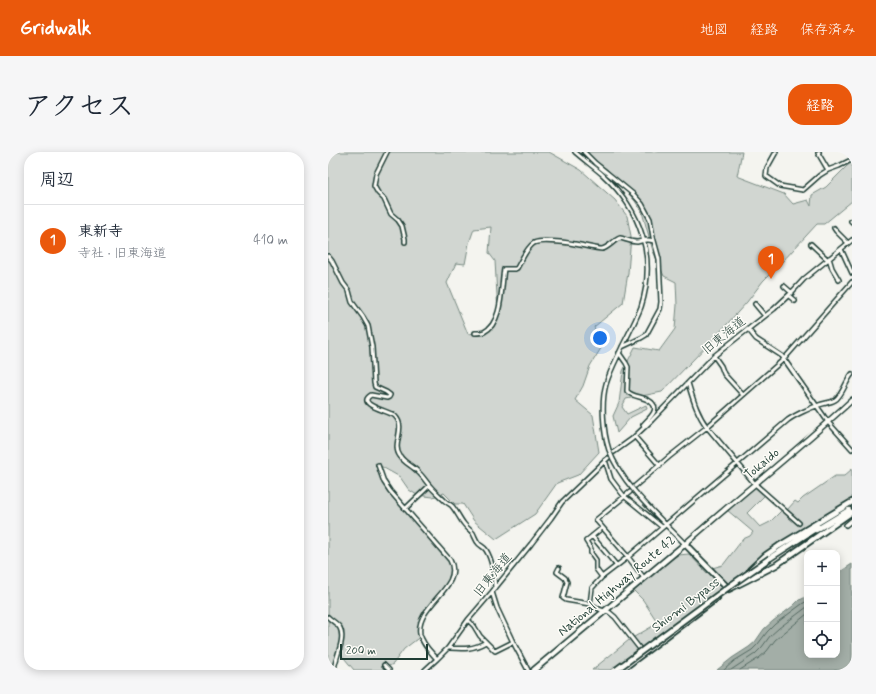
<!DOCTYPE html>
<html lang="ja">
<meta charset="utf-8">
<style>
:root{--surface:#fff;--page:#f6f6f7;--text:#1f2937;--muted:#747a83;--line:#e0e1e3;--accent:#ea580c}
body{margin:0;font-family:Mynerve,"Klee One",sans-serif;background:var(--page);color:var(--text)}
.controls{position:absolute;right:12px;bottom:12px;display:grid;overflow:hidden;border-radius:8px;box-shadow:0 2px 10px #0003}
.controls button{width:36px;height:36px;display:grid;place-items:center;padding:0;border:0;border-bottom:1px solid var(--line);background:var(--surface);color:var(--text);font:20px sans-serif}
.scale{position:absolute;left:12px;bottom:10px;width:88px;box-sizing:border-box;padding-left:4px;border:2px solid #1f3d34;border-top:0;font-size:11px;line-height:14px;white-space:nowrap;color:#1f3d34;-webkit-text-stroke:3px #fdfcf7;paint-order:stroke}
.you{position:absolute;left:272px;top:186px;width:14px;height:14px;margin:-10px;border:3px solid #fff;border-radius:50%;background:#1a73e8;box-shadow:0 0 0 6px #1a73e833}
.badge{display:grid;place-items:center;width:26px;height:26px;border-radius:50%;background:var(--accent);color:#fff;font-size:13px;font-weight:700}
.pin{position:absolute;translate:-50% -33px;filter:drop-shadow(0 1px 2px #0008)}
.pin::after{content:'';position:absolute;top:21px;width:14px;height:12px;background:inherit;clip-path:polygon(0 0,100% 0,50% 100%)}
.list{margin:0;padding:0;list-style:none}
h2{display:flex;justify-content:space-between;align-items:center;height:52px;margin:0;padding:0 16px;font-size:17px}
h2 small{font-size:13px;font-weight:400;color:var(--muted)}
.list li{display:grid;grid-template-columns:26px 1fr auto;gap:12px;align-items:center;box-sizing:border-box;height:72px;padding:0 16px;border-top:1px solid var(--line)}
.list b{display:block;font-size:15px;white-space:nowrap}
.list p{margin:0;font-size:13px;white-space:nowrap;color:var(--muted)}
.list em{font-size:13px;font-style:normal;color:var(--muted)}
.icon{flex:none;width:22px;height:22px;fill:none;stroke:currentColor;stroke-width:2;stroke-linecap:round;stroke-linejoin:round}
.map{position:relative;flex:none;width:524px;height:518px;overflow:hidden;border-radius:16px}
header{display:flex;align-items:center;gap:24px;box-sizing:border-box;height:56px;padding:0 20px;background:var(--accent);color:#fff}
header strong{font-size:19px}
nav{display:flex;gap:22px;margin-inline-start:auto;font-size:14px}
.intro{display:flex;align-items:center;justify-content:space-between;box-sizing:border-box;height:96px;padding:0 24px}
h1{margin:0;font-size:28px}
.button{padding:10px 18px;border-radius:16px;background:var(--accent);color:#fff;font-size:14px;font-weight:700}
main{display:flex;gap:24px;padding:0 24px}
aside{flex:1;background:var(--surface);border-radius:16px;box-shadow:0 2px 10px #0003}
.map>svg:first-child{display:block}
.green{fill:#d1d6d1;stroke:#788a82;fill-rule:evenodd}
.water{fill:#a3aea7;stroke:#6e8179}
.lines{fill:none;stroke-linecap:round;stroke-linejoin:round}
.shore{stroke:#546a62;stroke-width:1}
.minor-casing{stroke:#1f3d34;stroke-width:6}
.major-casing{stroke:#1f3d34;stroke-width:7}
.highway-casing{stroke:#1f3d34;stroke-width:8}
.minor{stroke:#fdfcf7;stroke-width:3}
.major{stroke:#fdfcf7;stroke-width:4}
.highway{stroke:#fdfcf7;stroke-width:4.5}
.highway-bridge-casing{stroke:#1f3d34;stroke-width:8;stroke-linecap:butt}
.highway-bridge{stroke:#fdfcf7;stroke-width:4.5}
.labels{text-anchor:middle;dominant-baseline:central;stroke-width:3;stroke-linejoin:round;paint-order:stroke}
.street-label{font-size:13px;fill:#1f3d34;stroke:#fdfcf7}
</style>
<header>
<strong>Gridwalk</strong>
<nav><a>地図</a><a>経路</a><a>保存済み</a></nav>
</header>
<div class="intro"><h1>アクセス</h1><a class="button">経路</a></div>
<main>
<aside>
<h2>周辺<small></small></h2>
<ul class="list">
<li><span class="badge">1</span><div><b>東新寺</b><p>寺社 · 旧東海道</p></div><em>410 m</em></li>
</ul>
</aside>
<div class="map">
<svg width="524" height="518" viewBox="0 0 524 518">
<rect width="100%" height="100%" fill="#f4f4ef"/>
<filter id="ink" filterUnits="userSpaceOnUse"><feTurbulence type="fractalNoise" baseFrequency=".025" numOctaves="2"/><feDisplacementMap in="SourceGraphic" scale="8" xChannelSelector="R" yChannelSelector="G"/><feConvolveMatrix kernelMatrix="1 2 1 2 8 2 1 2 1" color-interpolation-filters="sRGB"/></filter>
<g filter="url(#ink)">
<path class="green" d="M0,0H221L253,18L287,48L299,64L303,84L300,121L295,151L266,175L275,193L262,214L255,234L247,248L265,263L271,300L250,323L229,331L207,362L168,387L146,369L135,352H127L116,341L105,345L89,343L81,338L72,325L47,311L56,330L123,410L125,421L95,464L93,484L76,497L65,512L53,518H26L12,501L2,517L0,515ZM163,75L161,101L167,109L170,161L155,180L140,182L119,131L128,111L137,112L141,91L146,77Z
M253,0H414L409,24L456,42L465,52L480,48L483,54L484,43L498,35L519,14L524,10V49L496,72H489L455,109L435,129L419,150L390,182L334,240L298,247L294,255L299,262L318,253L319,257L303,265L289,281L285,264L291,251L295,219L307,195L331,199L347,177L349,153L348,130L336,124L325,99L314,60L307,49L280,18L272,12Z
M524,317V349L448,399L309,500L283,518H264L301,488L330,471L315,448L306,439L335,413L350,403L361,402L379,421L384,416L395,413L415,387L422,384L425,380L399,358L427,334L437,343L419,361L432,375L442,370L454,358H459L467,349L470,351L475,346L507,324H516Z"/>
<path class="water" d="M524,412V518H389L404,506L421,495L427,490L436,477L445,469L465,454L471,448L474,447L479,444V503H509V422Z"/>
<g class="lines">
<path class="shore" d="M396,518L406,509L424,498L430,492L439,480L447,472L474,452L479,449
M403,518L427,502L434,495L442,484L451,476L479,455
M412,518L431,506L439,499L447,488L479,462"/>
<g class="minor-casing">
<path id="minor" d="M59,0L48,22L46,34L50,41L56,47L63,62L70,68L74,74L77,87V90
M247,0C256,8 266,15 275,23C313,58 329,105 313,155C308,168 301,181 295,193C289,206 282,219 278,232C273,250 275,280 281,298C294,333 331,365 357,392
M256,0L267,11L305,42L314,52L322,67L325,85L331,107L333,150L332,157L318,183L313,186L294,195
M448,0L439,16L438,24L452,34L475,38L492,23L500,18L490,1L491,0
M500,18L511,14L521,9
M523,69L524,70
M506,76L508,79L520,91
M483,92L500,108
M513,97L524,121
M0,104L4,109L15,131L21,139L24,150L35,165L40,174L44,195L46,231L47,235L58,240L62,243L61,245L59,246L43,243C27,253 62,259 67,264C79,276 63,292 72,304C76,311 85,314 90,320C95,324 98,330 102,334C106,339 112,344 117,349C119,351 122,352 124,354C129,360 132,367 136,372C139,376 142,378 145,381C147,385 148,389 151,392C153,394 156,395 158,398C165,409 166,424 167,436
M501,106L504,116L511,128
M456,134L464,141
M461,144L467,149
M427,152L437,164
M420,177L428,187L454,204L500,270L524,297
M147,181C150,181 154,181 156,180C175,171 173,134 176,117H187L189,116C193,109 199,95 206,91C214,87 243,91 252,93C257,94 270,97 274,97C280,96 286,88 292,86C297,87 303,90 309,90C315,89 319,86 325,89
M291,201L298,211L300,215L299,239C306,247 318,243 325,252C331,259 320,267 315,273L317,275
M386,204L393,214L396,222L415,243
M360,231C365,247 369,262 379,275L427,332L471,371
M307,285L332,314
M286,300L304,287L324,268L386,204L410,185L446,157L464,140L476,127L524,88
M277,308L283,327L289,335L296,344L334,375
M50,313L56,330L62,339L122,408C137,435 87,453 92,482C94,492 103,500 109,507
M307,334L341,305L379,275L456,207L524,130
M302,340L268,368L300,405L316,426
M77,357L101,334
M518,373L524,368
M274,376L258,389L263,397V401L268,408V417L274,425
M264,384L289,414
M231,416L229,420L237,426L239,430L235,446L238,448L262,452L273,458L281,460L287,465L312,497
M164,440L169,456L185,490L200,518
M262,452L264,436L274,425L300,405L460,268C467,263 482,256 491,253C496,251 502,251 507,248C514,244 518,229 524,222
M0,465C4,469 10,472 12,476C18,487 7,506 6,518
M140,468L146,474L152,484L167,499L185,490
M120,496C135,497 144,498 158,490
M56,513L61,518
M97,518L109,507L120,496L140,468L164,440L203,392L223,366L234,350L255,330L280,306"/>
</g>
<g class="major-casing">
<path id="major" d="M357,392C412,343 470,298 524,248"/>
</g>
<g class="highway-casing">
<path id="highway" d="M488,378L521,358
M442,406L490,375
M422,418L438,403L451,394L524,350
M401,437L419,428L448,413L524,360
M206,518L357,392L401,437
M293,518L389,446"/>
</g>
<use href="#minor" class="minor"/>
<use href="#major" class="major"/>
<use href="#highway" class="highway"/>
<g class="highway-bridge-casing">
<path id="highway-bridge" d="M288,518L402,434L442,406"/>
</g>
<use href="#highway-bridge" class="highway-bridge"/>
</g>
</g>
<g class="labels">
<g class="street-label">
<text transform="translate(396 184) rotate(-39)">旧東海道</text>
<text transform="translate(434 312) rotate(-40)">Tokaido</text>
<text transform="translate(165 423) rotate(-51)">旧東海道</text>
<text transform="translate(289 434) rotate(-40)">National Highway Route 42</text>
<text transform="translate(358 453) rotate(-37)">Shiomi Bypass</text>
</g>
</g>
</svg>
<div class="controls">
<button>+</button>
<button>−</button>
<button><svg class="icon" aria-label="locate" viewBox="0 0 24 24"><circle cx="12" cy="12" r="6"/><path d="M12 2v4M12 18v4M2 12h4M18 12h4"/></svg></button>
</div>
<div class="scale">200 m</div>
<div class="you"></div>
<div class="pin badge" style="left:443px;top:127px">1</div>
</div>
</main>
